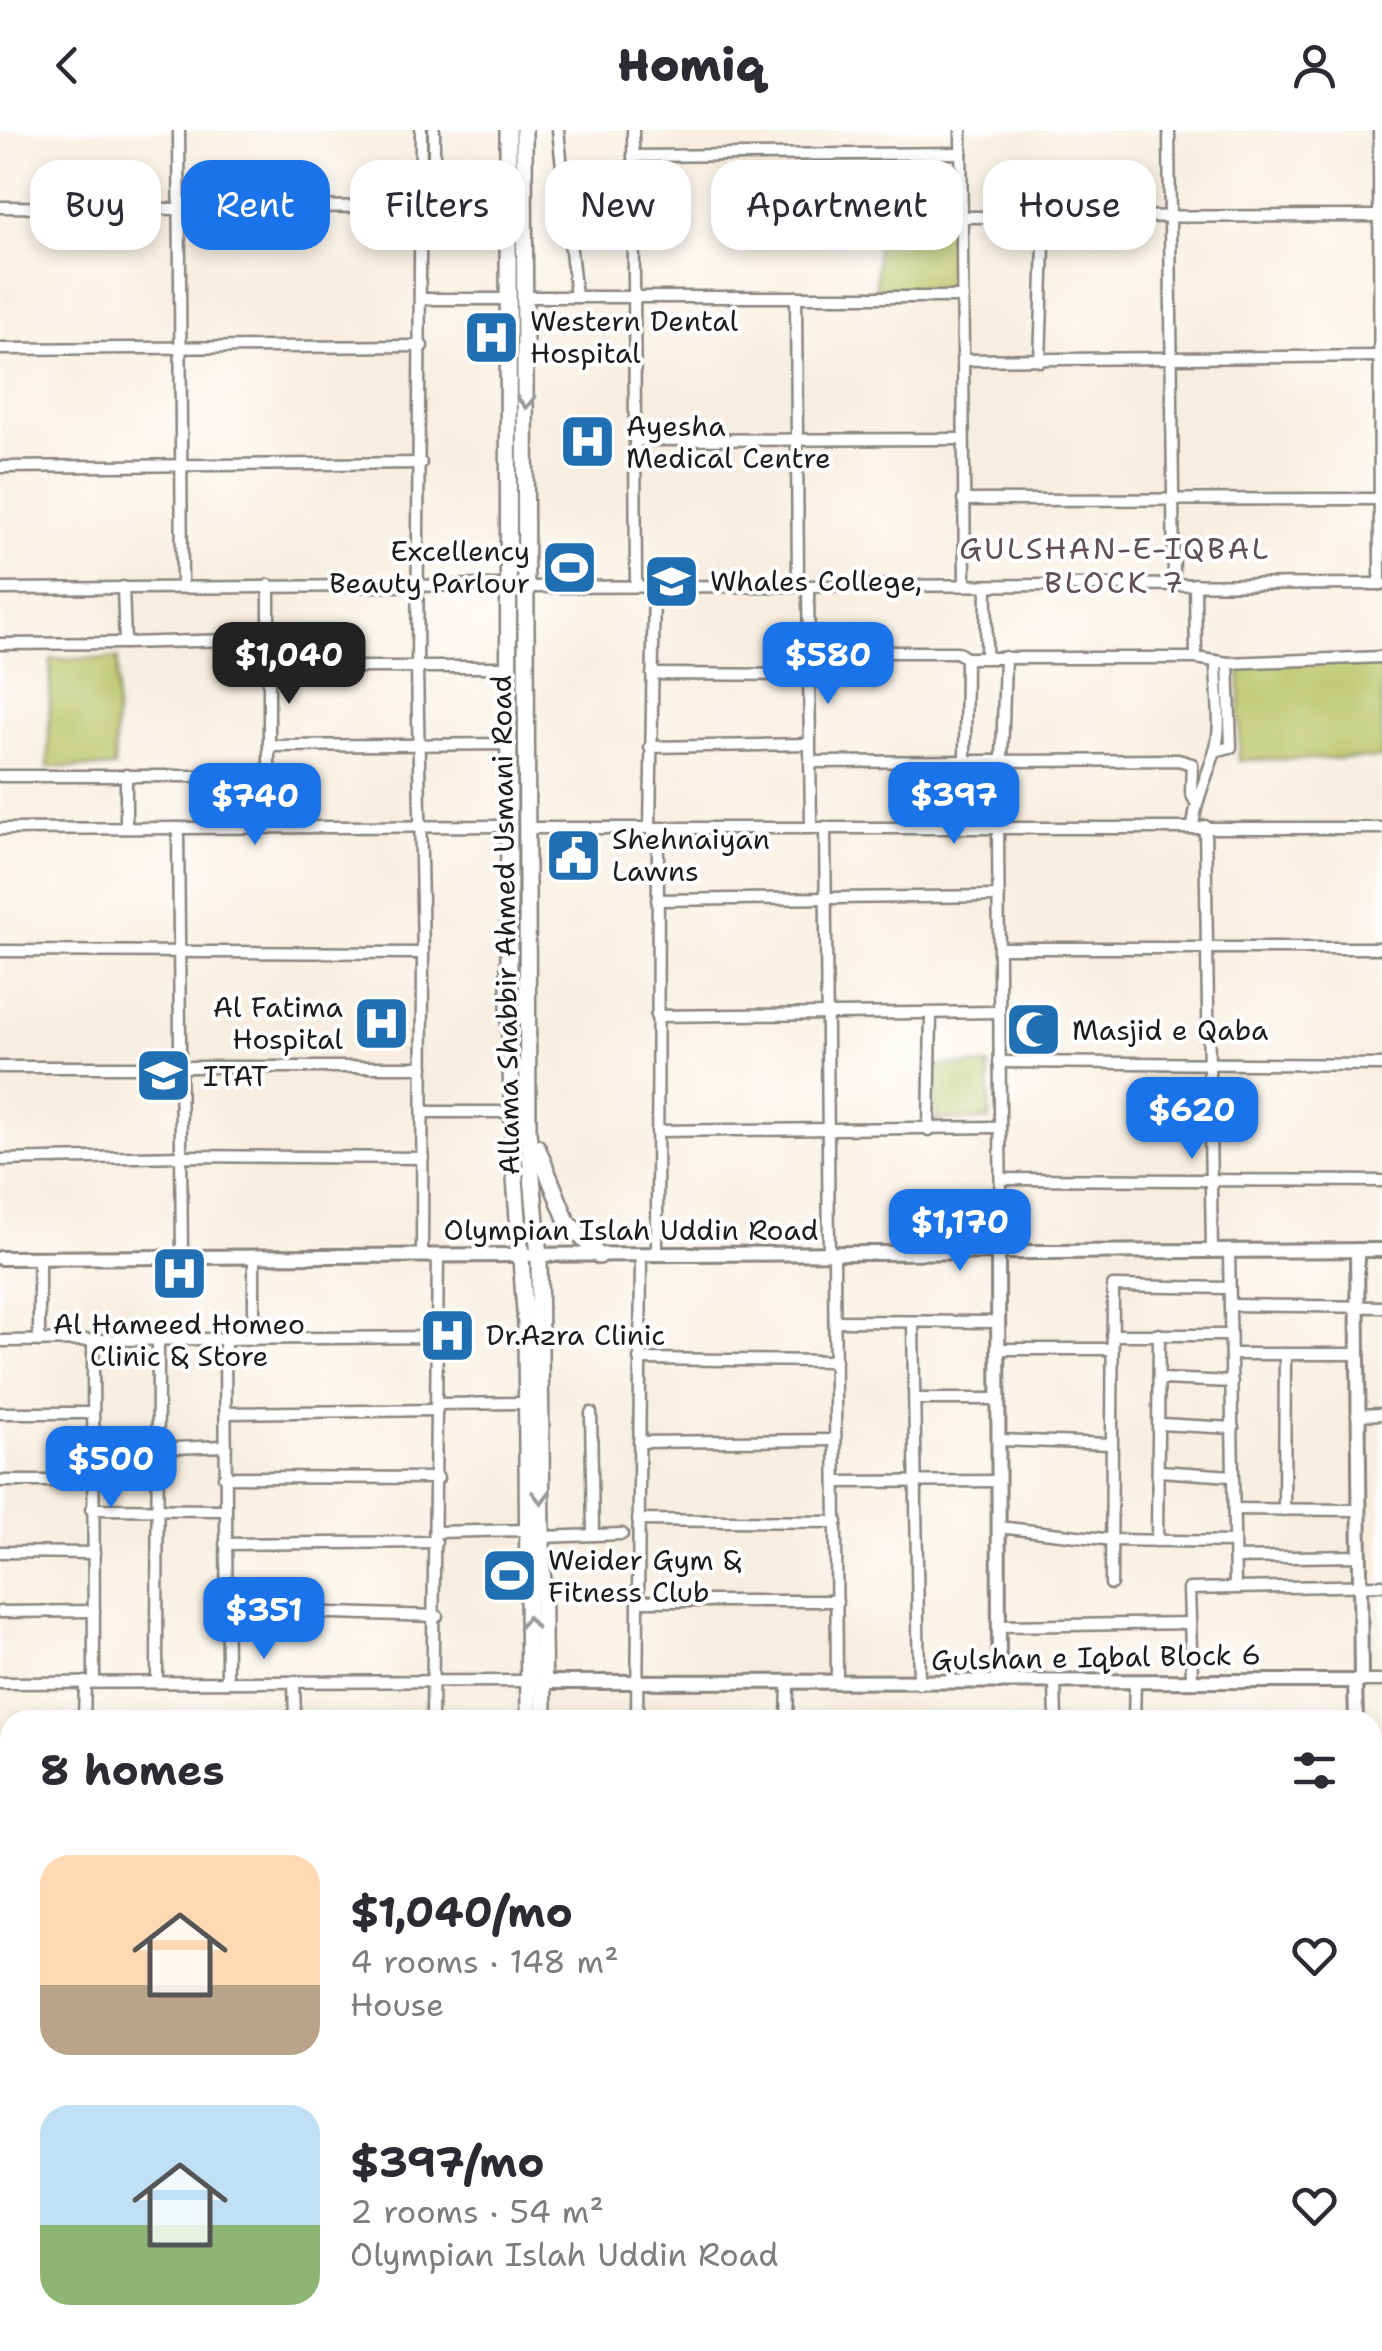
<!DOCTYPE html>
<meta charset="utf-8">
<style>
body{margin:0;font-family:"Shantell Sans",sans-serif;background:#f2f2f3;color:#2b2b33;height:100vh;display:flex;flex-direction:column;font-size:38px;white-space:nowrap}
*{box-sizing:border-box;margin:0}
p{font-size:32px;color:#7c7c81}
.icon{flex:none;width:55px;height:55px;fill:none;stroke:currentColor;stroke-width:2;stroke-linecap:round;stroke-linejoin:round}
.map{position:relative;flex:1;overflow:hidden}
.side{position:absolute;left:0px;top:1580px;width:1382px;height:642px;display:flex;flex-direction:column;background:#fff;border-radius:30px 30px 0 0;box-shadow:0 5px 15px #0003}
.side>*{flex:none}
.guide{position:absolute;left:30px;top:30px;width:1322px;height:90px;display:flex;gap:20px}
.price{position:absolute;translate:-50% -85px;padding:0 22px;border-radius:20px;background:#1a73e8;color:#fff;font-size:32px;line-height:65px;filter:drop-shadow(0 2px 5px #0008)}
.price::after{content:'';position:absolute;left:50%;top:60px;width:30px;height:22px;margin-left:-15px;background:inherit;clip-path:polygon(0 0,100% 0,50% 100%)}
.price.current{background:#222;color:#fff}
ul{padding:0;list-style:none}
li{display:flex;align-items:center;gap:30px;height:250px;padding:0 40px}
li span{display:grid;place-items:center;flex:none;width:280px;height:200px;border-radius:30px;color:#555}
li>.icon{margin-inline-start:auto}
span .icon{width:120px;height:120px;fill:#fffc;stroke-width:1}
li b{font-size:42px}
h2{display:flex;justify-content:space-between;align-items:center;height:120px;padding:0 40px;font-size:42px}
.tag{padding:0 35px;border-radius:30px;background:#fff;box-shadow:0 5px 15px #0003;font-size:35px;line-height:90px}
.tag.current{background:#1a73e8;color:#fff}
header{display:flex;justify-content:space-between;align-items:center;height:130px;padding:0 40px;background:#fff;font-size:45px;font-weight:800}
.map>svg:first-child{display:block}
.green{fill:#b9c567;stroke:#6a7042;stroke-width:2.5}
.lines{fill:none;stroke-linecap:round;stroke-linejoin:round}
.minor-casing{stroke:#8a857e;stroke-width:15}
.tertiary-casing{stroke:#8a857e;stroke-width:18}
.secondary-casing{stroke:#8a857e;stroke-width:20}
.primary-casing{stroke:#8a857e;stroke-width:22}
.minor{stroke:#fff;stroke-width:10}
.tertiary{stroke:#fff;stroke-width:12}
.secondary{stroke:#fff;stroke-width:15}
.primary{stroke:#fff;stroke-width:18}
.oneway{stroke:#999}
.labels{text-anchor:middle;stroke-width:8;stroke-linejoin:round;paint-order:stroke}
.poi-label{font-size:28px;fill:#1c1c1c;stroke:#fff;text-anchor:start}
.street-label{font-size:28px;fill:#1c1c1c;stroke:#fff}
.neighbourhood-label{font-size:30px;letter-spacing:2.5px;fill:#604e58;stroke:#fff}
</style>
<header><svg class="icon" aria-label="back" viewBox="0 0 24 24"><path d="M15 5l-7 7 7 7"/></svg>Homiq<svg class="icon" aria-label="person" viewBox="0 0 24 24"><circle cx="12" cy="8" r="4"/><path d="M4 21q1-7 8-7t8 7"/></svg></header>
<div class="map">
<svg width="1382" height="2221" viewBox="0 0 1382 2221">
<rect width="100%" height="100%" fill="#fff"/>
<filter id="ink" filterUnits="userSpaceOnUse"><feTurbulence type="fractalNoise" baseFrequency=".01" numOctaves="2"/><feDisplacementMap in="SourceGraphic" scale="20" xChannelSelector="R" yChannelSelector="G"/><feConvolveMatrix kernelMatrix="1 2 1 2 8 2 1 2 1" color-interpolation-filters="sRGB"/></filter>
<filter id="wash" filterUnits="userSpaceOnUse"><feTurbulence type="fractalNoise" baseFrequency=".0048" numOctaves="4" result="noise"/><feDisplacementMap in="SourceGraphic" scale="40" xChannelSelector="R" yChannelSelector="G"/><feGaussianBlur stdDeviation="2.25" result="paint"/><feColorMatrix in="noise" values="0 0 0 0 0 0 0 0 0 0 0 0 0 0 0 0 0 1.4 0 .05"/><feComposite in="paint" operator="in"/></filter>
<g filter="url(#wash)">
<rect width="100%" height="100%" fill="#f8eedf"/>
<g class="green">
<path d="M878,35H951L952,159L876,160Z"/>
<path d="M118,528L114,638L48,637L51,529Z"/>
<path d="M1382,532V628L1239,630L1240,533Z"/>
<path d="M989,935L990,990H935V936Z"/>
<path d="M1373,1996H1382V2134H1374Z"/>
</g>
</g>
<g filter="url(#ink)">
<g class="lines">
<defs>
<g id="minor">
<path d="M179,0L182,457"/>
<path d="M421,0L417,539L423,823L422,1125"/>
<path d="M434,0V95"/>
<path d="M558,0L576,167"/>
<path d="M633,0L636,456"/>
<path d="M961,0L965,456"/>
<path d="M1169,0L1174,454"/>
<path d="M1379,0L1380,454"/>
<path d="M633,26L961,23"/>
<path d="M179,76L421,77"/>
<path d="M0,77L178,79"/>
<path d="M960,87L1378,86"/>
<path d="M527,167H963"/>
<path d="M796,167L798,456"/>
<path d="M423,169H508"/>
<path d="M0,219L422,216"/>
<path d="M962,230L1380,226"/>
<path d="M1040,231L1045,87"/>
<path d="M635,310L963,309"/>
<path d="M0,337L421,333"/>
<path d="M963,370L1381,369"/>
<path d="M1195,454L1196,528"/>
<path d="M269,455V698"/>
<path d="M123,457L125,513L269,509"/>
<path d="M525,457L1382,454"/>
<path d="M808,457L811,697"/>
<path d="M0,459L510,455"/>
<path d="M0,514L125,513"/>
<path d="M809,522H957L966,528H1196L1228,533L1382,527"/>
<path d="M986,527L987,456"/>
<path d="M269,537H510"/>
<path d="M652,544L807,545"/>
<path d="M269,616L511,614"/>
<path d="M650,617L809,614"/>
<path d="M1215,621L1231,617L1228,533"/>
<path d="M965,630L966,528"/>
<path d="M1002,631L1005,527"/>
<path d="M810,632L1178,630L1192,634L1191,663L1195,671"/>
<path d="M126,645V698"/>
<path d="M0,646H268"/>
<path d="M1193,696C1196,668 1207,647 1215,621C1223,595 1216,559 1216,532"/>
<path d="M1205,696L1212,1121"/>
<path d="M825,697L829,1124"/>
<path d="M989,697L990,631"/>
<path d="M998,697L1001,1122"/>
<path d="M178,698L182,1126"/>
<path d="M526,698H1382"/>
<path d="M0,699L511,696"/>
<path d="M650,699L654,456"/>
<path d="M657,770L999,766"/>
<path d="M1000,818H1382"/>
<path d="M0,821L423,823"/>
<path d="M656,886L999,882"/>
<path d="M999,932L1382,935"/>
<path d="M0,937H423"/>
<path d="M423,982H512"/>
<path d="M929,1000L931,884"/>
<path d="M657,1001L998,997"/>
<path d="M0,1030L182,1026L423,1028"/>
<path d="M1001,1049L1382,1051"/>
<path d="M1229,1121L1235,1457"/>
<path d="M834,1124L837,1553"/>
<path d="M657,1125L658,699"/>
<path d="M39,1127V1211"/>
<path d="M1230,1175L1382,1177"/>
<path d="M835,1191L997,1192"/>
<path d="M913,1194L919,1554"/>
<path d="M1112,1205H1230"/>
<path d="M225,1209L227,1552"/>
<path d="M254,1209V1126"/>
<path d="M0,1211L438,1207"/>
<path d="M93,1211L94,1552"/>
<path d="M997,1219H1112"/>
<path d="M1231,1224H1358"/>
<path d="M639,1229L835,1231"/>
<path d="M1161,1249L1232,1252"/>
<path d="M916,1269H996"/>
<path d="M436,1274L526,1273"/>
<path d="M0,1283H92"/>
<path d="M226,1283L437,1280"/>
<path d="M591,1283L593,1405"/>
<path d="M1357,1285L1382,1284"/>
<path d="M1160,1294L1233,1298"/>
<path d="M998,1310L1112,1314"/>
<path d="M639,1312L835,1310"/>
<path d="M93,1321L226,1316"/>
<path d="M1159,1341L1232,1346"/>
<path d="M224,1347L438,1348"/>
<path d="M0,1351H92"/>
<path d="M837,1352L999,1351"/>
<path d="M91,1379L224,1380"/>
<path d="M1234,1379L1357,1380"/>
<path d="M1284,1380L1285,1224"/>
<path d="M638,1390L837,1392"/>
<path d="M998,1397L1113,1410L1233,1412"/>
<path d="M437,1402L526,1400"/>
<path d="M542,1407L622,1404"/>
<path d="M1157,1411L1159,1204"/>
<path d="M225,1414L436,1412"/>
<path d="M0,1422L94,1423"/>
<path d="M1235,1428L1359,1426"/>
<path d="M1111,1454L1113,1156L1229,1158"/>
<path d="M639,1471H837"/>
<path d="M225,1480L437,1486"/>
<path d="M0,1482L94,1481"/>
<path d="M999,1496L1189,1493"/>
<path d="M1192,1549L1189,1459L1382,1455"/>
<path d="M1361,1551H1382"/>
<path d="M157,1552L158,1209"/>
<path d="M294,1552L295,1590"/>
<path d="M0,1553L529,1551"/>
<path d="M1055,1553L1056,1590"/>
<path d="M84,1590L85,1552"/>
<path d="M432,1590L438,1126"/>
<path d="M637,1590L641,1125"/>
<path d="M787,1590L788,1554"/>
<path d="M1134,1590L1135,1552"/>
<path d="M0,1627H10"/>
<path d="M0,1723H10"/>
<path d="M0,1796H10"/>
<path d="M1372,1991H1382"/>
<path d="M0,2163H10"/>
<path d="M1194,2212L1195,2221"/>
<path d="M840,2221V2212"/>
</g>
<g id="tertiary">
<path d="M998,1122L999,1552"/>
<path d="M0,1128L1382,1120"/>
<path d="M1355,1551L1356,1590"/>
<path d="M544,1552L1361,1551L1357,1120"/>
<path d="M1000,2212V2221"/>
<path d="M1362,2212V2221"/>
<path d="M56,2221V2212"/>
</g>
<g id="secondary">
<path d="M508,0L509,883L515,1048L526,1195L529,1590"/>
<path d="M524,0L528,1000L539,1126L544,1590"/>
<path d="M537,1017L567,1091L599,1126"/>
<path d="M535,2212V2221"/>
<path d="M546,2212V2221"/>
</g>
<g id="primary">
<path d="M0,2184H10"/>
<path d="M0,2206L10,2207"/>
<path d="M149,2212L411,2221"/>
<path d="M641,2212L804,2221"/>
<path d="M1050,2221H1118"/>
</g>
</defs>
<use href="#minor" class="minor-casing"/>
<use href="#tertiary" class="tertiary-casing"/>
<use href="#secondary" class="secondary-casing"/>
<use href="#primary" class="primary-casing"/>
<use href="#minor" class="minor"/>
<use href="#tertiary" class="tertiary"/>
<use href="#secondary" class="secondary"/>
<use href="#primary" class="primary"/>
</g>
<defs><path id="oneway-chevron" d="M-2-3.5L2.5 0L-2 3.5" fill="none" stroke-width="1.6" stroke-linecap="round" stroke-linejoin="round" transform="scale(2.5)"/></defs>
<g class="oneway">
<use href="#oneway-chevron" transform="translate(526 272) rotate(90)"/>
<use href="#oneway-chevron" transform="translate(541 1367) rotate(89)"/>
<use href="#oneway-chevron" transform="translate(528 1493) rotate(-91)"/>
</g>
</g>
<defs>
<symbol id="hospital-square" viewBox="-11 -11 22 22"><rect x="-9" y="-9" width="18" height="18" rx="4" fill="#1f6fb2" stroke="#fff"/><path d="M-5-5h3v3.5h4V-5h3V5h-3V1.5h-4V5h-3Z" fill="#fff"/></symbol>
<symbol id="stadium-square" viewBox="-11 -11 22 22"><rect x="-9" y="-9" width="18" height="18" rx="4" fill="#1f6fb2" stroke="#fff"/><path d="M0-5a6.5 5 0 1 0 0 10a6.5 5 0 1 0 0-10ZM-3.5-1.8h7v3.6h-7Z" fill="#fff"/></symbol>
<symbol id="university-square" viewBox="-11 -11 22 22"><rect x="-9" y="-9" width="18" height="18" rx="4" fill="#1f6fb2" stroke="#fff"/><path d="M0-5L7-2L0 1L-7-2ZM-4 1L0 2.5L4 1V4Q0 6-4 4Z" fill="#fff"/></symbol>
<symbol id="civic-square" viewBox="-11 -11 22 22"><rect x="-9" y="-9" width="18" height="18" rx="4" fill="#1f6fb2" stroke="#fff"/><path d="M-.6-6.5H3V-4.5H.6V-3L4-1V1h2V6H-6V1h2V-1L-.6-3ZM-1.2 2.5V6h2.4V2.5Z" fill="#fff"/></symbol>
<symbol id="mosque-square" viewBox="-11 -11 22 22"><rect x="-9" y="-9" width="18" height="18" rx="4" fill="#1f6fb2" stroke="#fff"/><path d="M3.5-4.9A6 6 0 1 0 3.5 4.9A5 5 0 1 1 3.5-4.9Z" fill="#fff"/></symbol>
</defs>
<g fill-rule="evenodd">
<use href="#hospital-square" x="460" y="176" width="63" height="63"/>
<use href="#hospital-square" x="556" y="280" width="63" height="63"/>
<use href="#stadium-square" x="538" y="406" width="63" height="63"/>
<use href="#university-square" x="640" y="420" width="63" height="63"/>
<use href="#civic-square" x="542" y="694" width="63" height="63"/>
<use href="#hospital-square" x="350" y="862" width="63" height="63"/>
<use href="#mosque-square" x="1002" y="868" width="63" height="63"/>
<use href="#university-square" x="132" y="914" width="63" height="63"/>
<use href="#hospital-square" x="148" y="1112" width="63" height="63"/>
<use href="#hospital-square" x="416" y="1174" width="63" height="63"/>
<use href="#stadium-square" x="478" y="1414" width="63" height="63"/>
</g>
<g class="labels">
<g class="poi-label">
<text x="530" y="201">Western Dental<tspan x="530" dy="32">Hospital</tspan></text>
<text x="626" y="306">Ayesha<tspan x="626" dy="32">Medical Centre</tspan></text>
<text x="530" y="431" text-anchor="end">Excellency<tspan x="530" dy="32">Beauty Parlour</tspan></text>
<text x="710" y="461">Whales College,</text>
<text x="612" y="719">Shehnaiyan<tspan x="612" dy="32">Lawns</tspan></text>
<text x="343" y="887" text-anchor="end">Al Fatima<tspan x="343" dy="32">Hospital</tspan></text>
<text x="1072" y="910">Masjid e Qaba</text>
<text x="203" y="956">ITAT</text>
<text x="179" y="1204" text-anchor="middle">Al Hameed Homeo<tspan x="179" dy="32">Clinic &amp; Store</tspan></text>
<text x="486" y="1215">Dr.Azra Clinic</text>
<text x="548" y="1440">Weider Gym &amp;<tspan x="548" dy="32">Fitness Club</tspan></text>
</g>
<g class="street-label">
<text transform="translate(505 795) rotate(-91)" y="10">Allama Shabbir Ahmed Usmani Road</text>
<text x="631" y="1110">Olympian Islah Uddin Road</text>
<text transform="translate(1096 1527) rotate(-1)" y="10">Gulshan e Iqbal Block 6</text>
</g>
<g class="neighbourhood-label">
<text x="1115" y="429">GULSHAN-E-IQBAL<tspan x="1115" dy="34">BLOCK 7</tspan></text>
</g>
</g>
</svg>
<b class="price current" style="left:289px;top:577px">$1,040</b>
<b class="price" style="left:828px;top:577px">$580</b>
<b class="price" style="left:954px;top:717px">$397</b>
<b class="price" style="left:255px;top:718px">$740</b>
<b class="price" style="left:1192px;top:1032px">$620</b>
<b class="price" style="left:960px;top:1144px">$1,170</b>
<b class="price" style="left:111px;top:1381px">$500</b>
<b class="price" style="left:264px;top:1532px">$351</b>
<div class="guide">
<a class="tag">Buy</a>
<a class="tag current">Rent</a>
<a class="tag">Filters</a>
<a class="tag">New</a>
<a class="tag">Apartment</a>
<a class="tag">House</a>
</div>
<section class="side">
<h2>8 homes<svg class="icon" aria-label="filters" viewBox="0 0 24 24"><path d="M4 7h16M4 17h16"/><circle cx="9" cy="7" r="2"/><circle cx="15" cy="17" r="2"/></svg></h2>
<ul>
<li><span style="background:linear-gradient(#ffd9b3 65%,#b9a48a 0)"><svg class="icon" aria-label="home" viewBox="0 0 24 24"><path d="M3 11l9-7 9 7M6 9v11h12V9"/></svg></span><div><b>$1,040/mo</b><p>4 rooms · 148 m²</p><p>House</p></div><svg class="icon" aria-label="heart" viewBox="0 0 24 24"><path d="M12 20l-8-8c-3-5 5-10 8-4 3-6 11-1 8 4z"/></svg></li>
<li><span style="background:linear-gradient(#bfe0f5 60%,#8fb573 0)"><svg class="icon" aria-label="home" viewBox="0 0 24 24"><path d="M3 11l9-7 9 7M6 9v11h12V9"/></svg></span><div><b>$397/mo</b><p>2 rooms · 54 m²</p><p>Olympian Islah Uddin Road</p></div><svg class="icon" aria-label="heart" viewBox="0 0 24 24"><path d="M12 20l-8-8c-3-5 5-10 8-4 3-6 11-1 8 4z"/></svg></li>
</ul>
</section>
</div>
